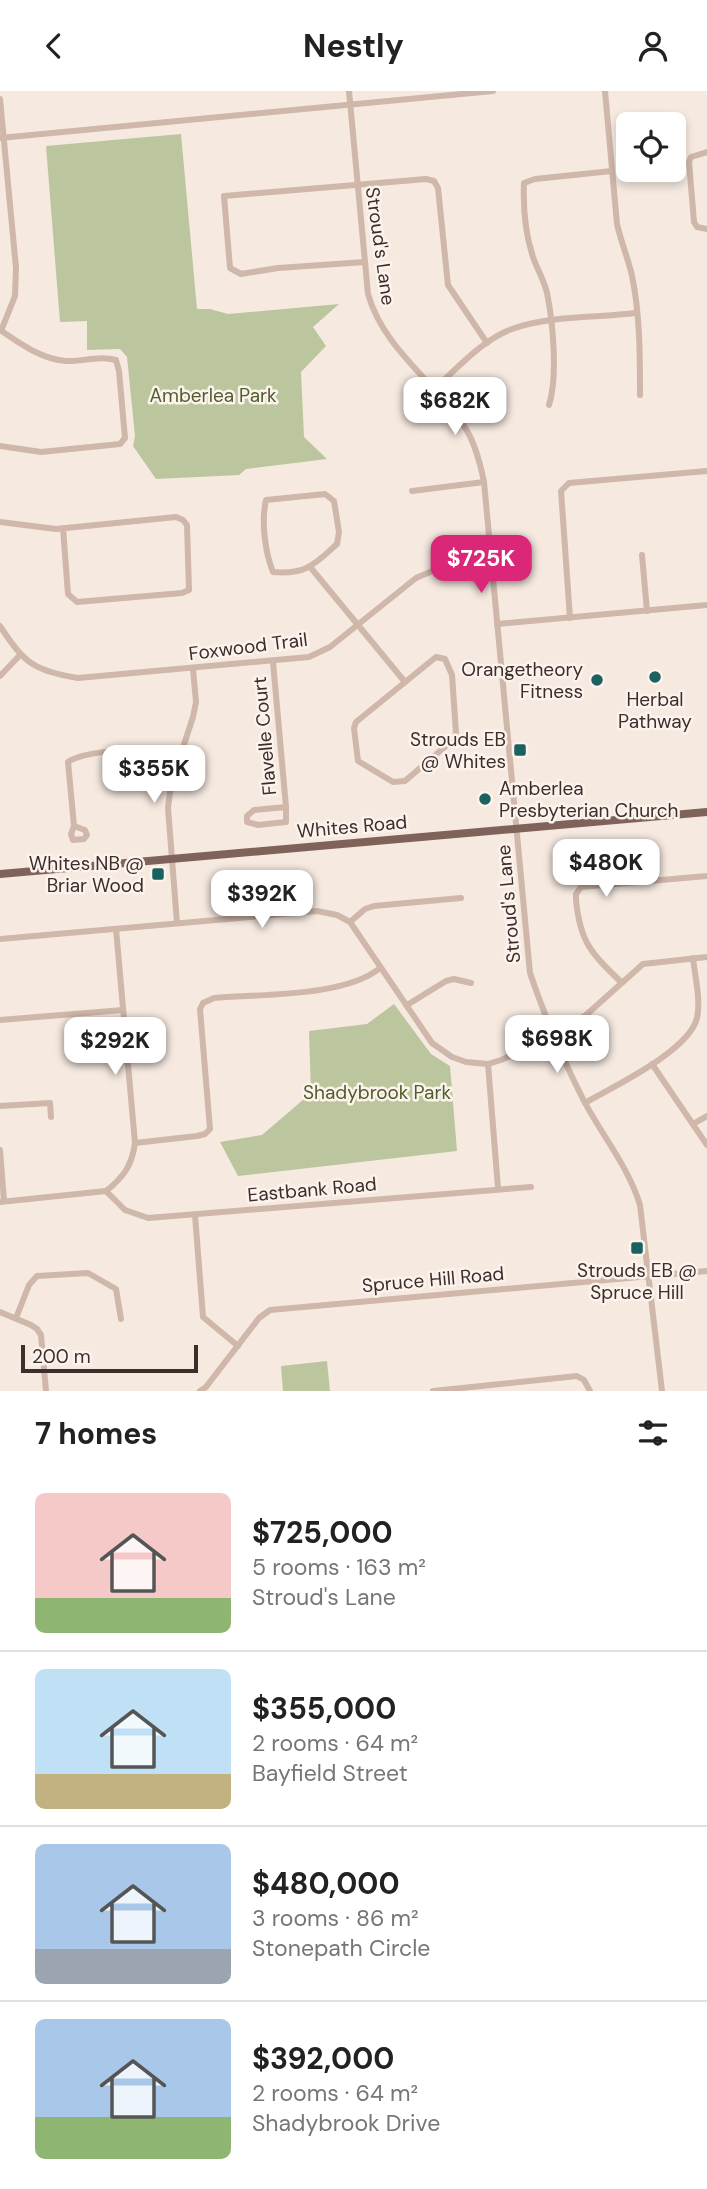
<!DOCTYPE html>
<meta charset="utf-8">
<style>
body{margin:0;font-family:"DM Sans",sans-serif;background:#f6f6f6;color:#222;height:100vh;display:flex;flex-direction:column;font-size:26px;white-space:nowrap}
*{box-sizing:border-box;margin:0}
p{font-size:23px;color:#767676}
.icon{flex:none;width:38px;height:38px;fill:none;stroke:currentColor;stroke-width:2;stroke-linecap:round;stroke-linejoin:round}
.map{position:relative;height:1300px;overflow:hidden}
.details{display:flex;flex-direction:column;background:#fff;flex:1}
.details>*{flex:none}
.buttons{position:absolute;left:616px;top:21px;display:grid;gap:14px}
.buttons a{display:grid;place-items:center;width:70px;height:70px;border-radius:10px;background:#fff;box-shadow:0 4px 10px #0003;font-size:35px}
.scale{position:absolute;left:21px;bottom:18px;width:177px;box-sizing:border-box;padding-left:7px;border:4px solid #3c2e2a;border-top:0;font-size:19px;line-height:24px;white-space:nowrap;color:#3c2e2a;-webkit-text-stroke:5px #fcf3ed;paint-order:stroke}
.price{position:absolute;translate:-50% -60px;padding:0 16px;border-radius:14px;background:#fff;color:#222;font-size:23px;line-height:46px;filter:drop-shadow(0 2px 4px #0008)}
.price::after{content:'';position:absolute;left:50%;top:42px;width:21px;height:16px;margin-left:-10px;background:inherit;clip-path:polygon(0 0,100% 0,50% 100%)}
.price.on{background:#db2777;color:#fff}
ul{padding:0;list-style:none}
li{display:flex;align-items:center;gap:21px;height:175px;padding:0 35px}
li+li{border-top:2px solid #e0e0e0}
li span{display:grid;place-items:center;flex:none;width:196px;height:140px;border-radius:10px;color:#555}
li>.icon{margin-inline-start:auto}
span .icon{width:84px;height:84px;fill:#fffc;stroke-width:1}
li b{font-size:30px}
h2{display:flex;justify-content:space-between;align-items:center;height:84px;padding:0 35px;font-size:30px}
header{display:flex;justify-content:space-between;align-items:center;height:91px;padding:0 35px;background:#fff;font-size:32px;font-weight:700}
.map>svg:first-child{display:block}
.green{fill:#bcc69e}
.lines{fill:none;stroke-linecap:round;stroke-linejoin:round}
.minor{stroke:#cfb7aa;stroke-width:6}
.major{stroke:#7f635a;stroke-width:8}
.poi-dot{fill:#1b615f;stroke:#fcf3ed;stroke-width:2.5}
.labels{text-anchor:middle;stroke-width:5;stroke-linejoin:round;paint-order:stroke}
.street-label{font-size:19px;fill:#3c2e2a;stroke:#fcf3ed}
.park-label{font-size:19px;fill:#4f5c2b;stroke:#fcf3ed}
.poi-label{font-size:19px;fill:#3c2e2a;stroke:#fcf3ed;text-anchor:end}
</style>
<header><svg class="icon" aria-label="back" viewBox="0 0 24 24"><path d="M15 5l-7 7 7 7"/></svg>Nestly<svg class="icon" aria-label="person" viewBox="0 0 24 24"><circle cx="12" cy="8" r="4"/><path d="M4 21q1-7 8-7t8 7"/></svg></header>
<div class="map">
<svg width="707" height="1300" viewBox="0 0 707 1300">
<rect width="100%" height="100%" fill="#f5e9e0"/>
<g class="green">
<path d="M181,43L197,218H210L228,223L339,213L313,236L326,255L301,281L304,346L327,368L246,378L239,384L156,388L133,355L135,345L127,266L120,258L87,259V230L60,231L46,55Z"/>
<path d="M394,913L431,963L450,975L457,1060L238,1085L220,1051L262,1044L311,1002L309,940L367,933Z"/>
<path d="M327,1270L330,1300H283L281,1275Z"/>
</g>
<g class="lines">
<g class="minor">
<path d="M349,0L368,203C383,257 434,290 464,335C475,351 480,371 484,391L530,882C545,926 563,969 584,1010C603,1046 628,1075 640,1114L662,1300"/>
<path d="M605,0L617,133C621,151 628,167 632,185C640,223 640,265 640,304"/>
<path d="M0,8L16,177L15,205L1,240"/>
<path d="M0,47L493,0"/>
<path d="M707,61L691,66L689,71L694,131L697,136L707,138"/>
<path d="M365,171L278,177L241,183L230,177L224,105L426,88L434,90L438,97L448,194L487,252"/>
<path d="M0,239C20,252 40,268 66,270C83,271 99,264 116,269L119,280L125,347L120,353L41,361L0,355"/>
<path d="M434,298C458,277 482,249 512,238C550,224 596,227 636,222"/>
<path d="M549,314C558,286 553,231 547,202C544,189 537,178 533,166C525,142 523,117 524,92L535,88L612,80"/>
<path d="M412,400L484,391"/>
<path d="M325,403L334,410L339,441L337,453C315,473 306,484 273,481C265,461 261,430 266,409Z"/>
<path d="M0,431L56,438L176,426L183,429L187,434L189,499L182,502L77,511L68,503L63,437"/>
<path d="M642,464L647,520"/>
<path d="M311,477L405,591"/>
<path d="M570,527L561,400L569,392L707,380"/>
<path d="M497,533L707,514"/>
<path d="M0,535C24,572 34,580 78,587L309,566L330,556L416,487L444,475L493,470"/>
<path d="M436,566L445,568L452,584L456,642L454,648L405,690L393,691L358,670L354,637L356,631Z"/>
<path d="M273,571L286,716V731L258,734L247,731V725L254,719L286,716"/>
<path d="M0,585L20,564"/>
<path d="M74,735L85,739L87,744L84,748L73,749L71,743L74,735L68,671C83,660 139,657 158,659C165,660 173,663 180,666"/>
<path d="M350,831L365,818L374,815L461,807"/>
<path d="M177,832L168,717L171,693L193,626L196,611L193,578"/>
<path d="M0,848L317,820L337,824L350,831L432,952L452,966L466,971L488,973L501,969L554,944L586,924L643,873L707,866"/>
<path d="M621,891C591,862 580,851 576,809V803L581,796L707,785"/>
<path d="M407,914L446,890L454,888L471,892"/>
<path d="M0,929L123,919"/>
<path d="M488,973L498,1097"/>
<path d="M652,973L707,1054"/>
<path d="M585,1012C614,995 689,960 697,927C701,909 695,886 693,867"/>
<path d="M0,1015L50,1012L51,1026"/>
<path d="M693,1033L707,1025"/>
<path d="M135,1052L197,1045L205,1043L210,1038L200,918L203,912L214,907C260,903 345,906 380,877"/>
<path d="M0,1059L4,1110"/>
<path d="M106,1100L125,1119L148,1127L531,1096"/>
<path d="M0,1111L106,1100C124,1086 132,1074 135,1052L116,838"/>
<path d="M195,1124L203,1226L238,1255"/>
<path d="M0,1221L31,1234L37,1238L41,1244L46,1300"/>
<path d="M16,1227L29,1194L37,1185L88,1182L116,1198L121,1228"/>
<path d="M200,1300L206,1296L259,1227L270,1219L707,1180"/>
<path d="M433,1300L577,1285L584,1289L590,1300"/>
</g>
<path class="major" d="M0,783L707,721"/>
</g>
<g class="poi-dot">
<circle cx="655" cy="586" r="7"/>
<circle cx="597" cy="589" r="7"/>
<rect x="513" y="652" width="14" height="14" rx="3.5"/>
<circle cx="485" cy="708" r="7"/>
<rect x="151" y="776" width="14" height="14" rx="3.5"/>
<rect x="630" y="1150" width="14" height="14" rx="3.5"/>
</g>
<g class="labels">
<g class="street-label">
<text transform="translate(381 155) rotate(82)" y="7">Stroud's Lane</text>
<text transform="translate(248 555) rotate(-7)" y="7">Foxwood Trail</text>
<text transform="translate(264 645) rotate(-95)" y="7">Flavelle Court</text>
<text transform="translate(352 735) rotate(-5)" y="7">Whites Road</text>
<text transform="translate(508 813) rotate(-95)" y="7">Stroud's Lane</text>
<text transform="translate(312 1098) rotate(-5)" y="7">Eastbank Road</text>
<text transform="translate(433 1188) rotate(-5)" y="7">Spruce Hill Road</text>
</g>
<g class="park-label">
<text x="213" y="311">Amberlea Park</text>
<text x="377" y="1008">Shadybrook Park</text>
</g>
<g class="poi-label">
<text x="583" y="585">Orangetheory<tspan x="583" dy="22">Fitness</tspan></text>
<text x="655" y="615" text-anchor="middle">Herbal<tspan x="655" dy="22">Pathway</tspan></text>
<text x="506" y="655">Strouds EB<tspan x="506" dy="22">@ Whites</tspan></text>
<text x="499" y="704" text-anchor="start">Amberlea<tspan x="499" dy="22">Presbyterian Church</tspan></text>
<text x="144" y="779">Whites NB @<tspan x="144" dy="22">Briar Wood</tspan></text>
<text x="637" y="1186" text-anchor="middle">Strouds EB @<tspan x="637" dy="22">Spruce Hill</tspan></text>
</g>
</g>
</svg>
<div class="buttons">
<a><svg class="icon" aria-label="locate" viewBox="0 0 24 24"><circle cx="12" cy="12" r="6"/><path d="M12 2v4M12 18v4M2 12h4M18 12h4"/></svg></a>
</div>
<div class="scale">200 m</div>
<b class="price" style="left:455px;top:346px">$682K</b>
<b class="price on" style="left:481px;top:504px">$725K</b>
<b class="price" style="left:154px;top:714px">$355K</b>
<b class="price" style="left:606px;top:808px">$480K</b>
<b class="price" style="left:262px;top:839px">$392K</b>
<b class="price" style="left:557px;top:984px">$698K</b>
<b class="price" style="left:115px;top:986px">$292K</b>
</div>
<section class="details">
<h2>7 homes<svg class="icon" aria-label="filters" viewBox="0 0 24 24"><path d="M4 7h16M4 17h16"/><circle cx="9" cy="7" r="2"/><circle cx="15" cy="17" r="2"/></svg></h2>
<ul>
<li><span style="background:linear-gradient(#f6c9c9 75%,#8fb573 0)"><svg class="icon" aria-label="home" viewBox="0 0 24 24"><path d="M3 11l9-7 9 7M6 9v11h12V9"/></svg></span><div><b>$725,000</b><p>5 rooms · 163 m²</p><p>Stroud's Lane</p></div></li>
<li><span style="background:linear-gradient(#bfe0f5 75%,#c2b280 0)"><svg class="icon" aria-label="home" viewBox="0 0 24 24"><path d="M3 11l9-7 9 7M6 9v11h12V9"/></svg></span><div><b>$355,000</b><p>2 rooms · 64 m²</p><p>Bayfield Street</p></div></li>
<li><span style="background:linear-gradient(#a9c7e8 75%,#9aa5b1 0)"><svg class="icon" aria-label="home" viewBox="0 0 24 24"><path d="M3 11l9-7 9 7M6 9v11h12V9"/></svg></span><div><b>$480,000</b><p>3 rooms · 86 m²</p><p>Stonepath Circle</p></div></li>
<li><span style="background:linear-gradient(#a9c7e8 70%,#8fb573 0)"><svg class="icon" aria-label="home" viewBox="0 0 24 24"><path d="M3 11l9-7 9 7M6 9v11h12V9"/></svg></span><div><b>$392,000</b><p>2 rooms · 64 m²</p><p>Shadybrook Drive</p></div></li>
</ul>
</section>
